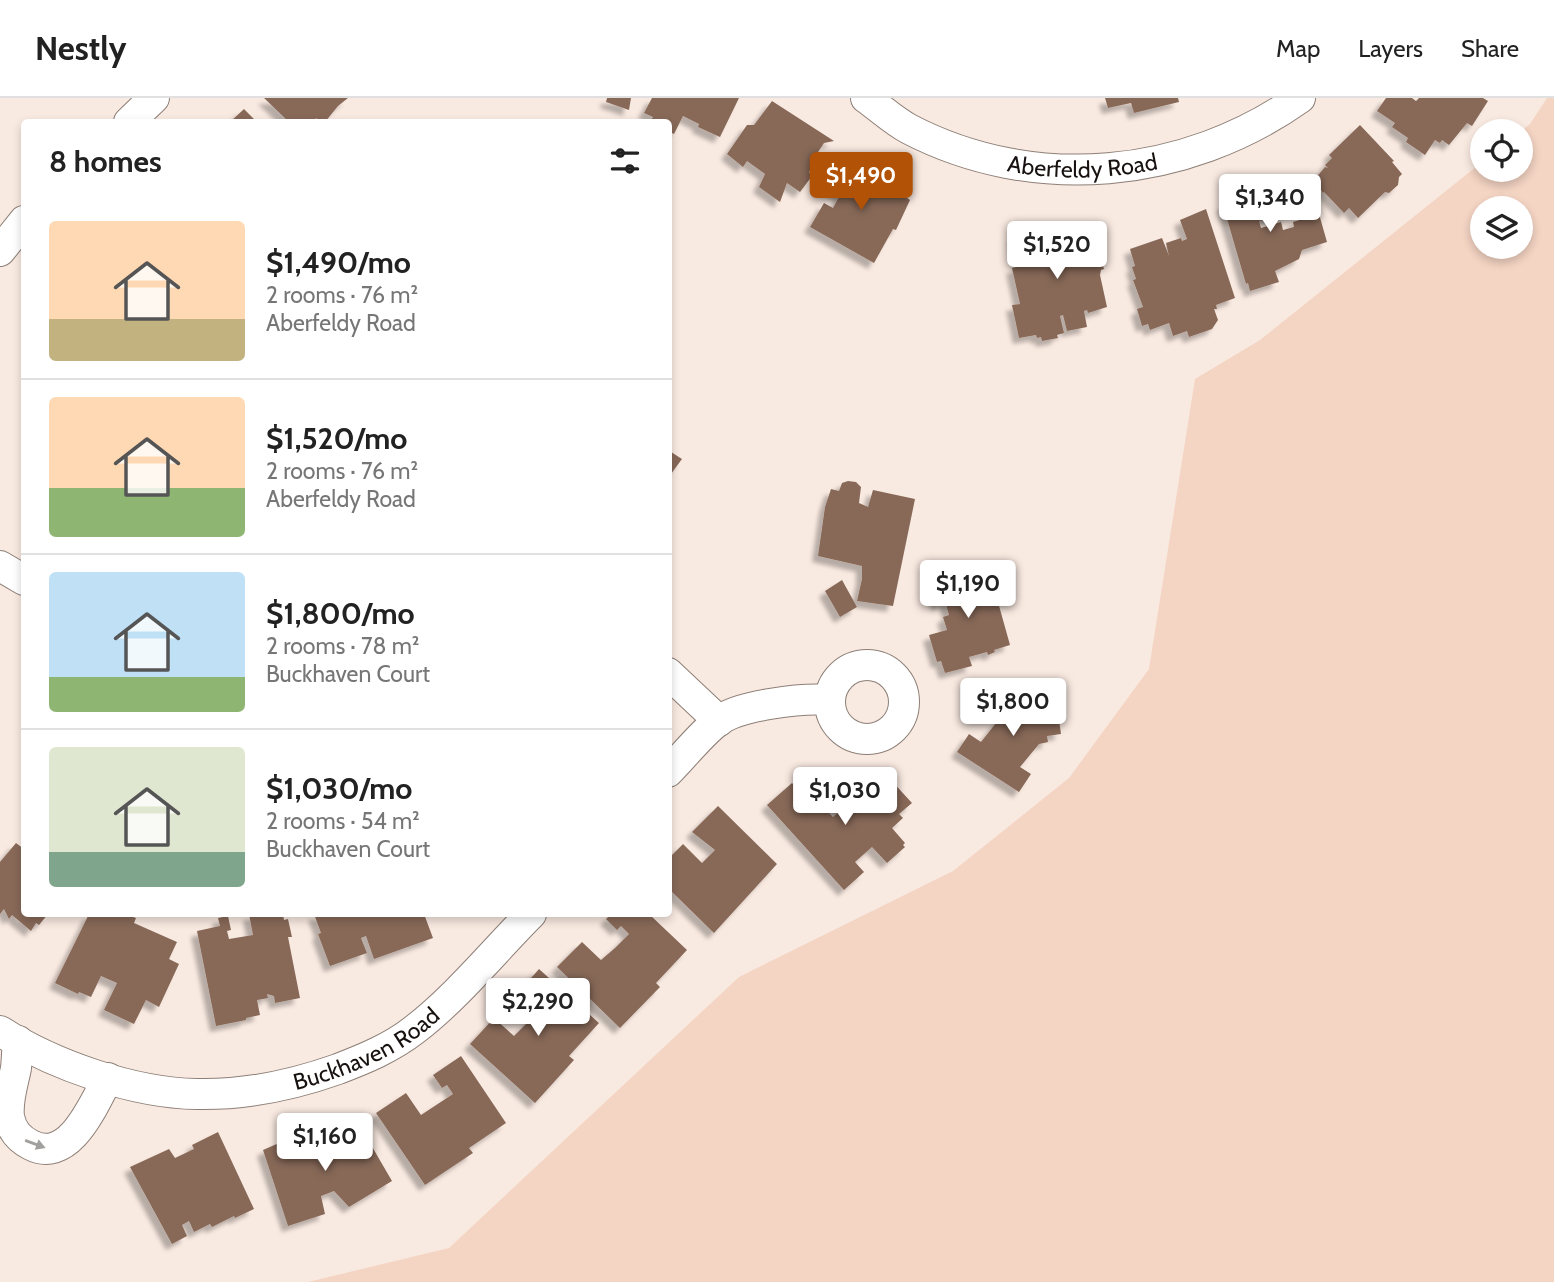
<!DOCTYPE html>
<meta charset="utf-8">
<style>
body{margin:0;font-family:Cabin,sans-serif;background:#f2f2f2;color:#222;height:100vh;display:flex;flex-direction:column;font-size:26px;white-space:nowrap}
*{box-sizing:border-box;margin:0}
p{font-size:23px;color:#767676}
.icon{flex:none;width:38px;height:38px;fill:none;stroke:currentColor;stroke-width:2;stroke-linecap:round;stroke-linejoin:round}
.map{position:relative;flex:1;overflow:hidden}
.sheet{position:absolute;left:21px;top:21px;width:651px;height:798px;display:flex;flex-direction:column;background:#fff;border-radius:7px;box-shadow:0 4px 10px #0003}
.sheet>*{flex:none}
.tools{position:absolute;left:1470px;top:21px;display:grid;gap:14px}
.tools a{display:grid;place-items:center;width:63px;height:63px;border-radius:50%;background:#fff;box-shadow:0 4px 10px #0003;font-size:35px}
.price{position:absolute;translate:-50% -60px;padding:0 16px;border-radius:7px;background:#fff;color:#222;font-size:23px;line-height:46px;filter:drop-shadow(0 2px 4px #0008)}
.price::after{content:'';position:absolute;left:50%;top:42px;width:21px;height:16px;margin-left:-10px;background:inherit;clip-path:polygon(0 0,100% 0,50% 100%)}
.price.current{background:#b25206;color:#fff}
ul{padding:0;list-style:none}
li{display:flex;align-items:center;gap:21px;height:175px;padding:0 28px}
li+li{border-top:2px solid #e0e0e0}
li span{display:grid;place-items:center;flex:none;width:196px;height:140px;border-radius:7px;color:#555}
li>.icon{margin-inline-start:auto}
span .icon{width:84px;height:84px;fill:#fffc;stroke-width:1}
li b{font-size:30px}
h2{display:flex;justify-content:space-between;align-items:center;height:84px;padding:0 28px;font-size:30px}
header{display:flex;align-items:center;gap:42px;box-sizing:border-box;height:98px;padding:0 35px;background:#fff;border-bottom:2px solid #e0e0e0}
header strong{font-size:33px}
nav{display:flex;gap:38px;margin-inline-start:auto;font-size:24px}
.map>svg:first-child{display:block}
.green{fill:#f4d4c3;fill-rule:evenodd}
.building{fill:#886959;filter:url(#shadow)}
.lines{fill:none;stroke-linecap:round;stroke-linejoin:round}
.minor-casing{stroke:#8d7f77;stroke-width:32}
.minor{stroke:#fff;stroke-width:30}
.oneway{fill:#a2a09f}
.labels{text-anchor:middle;stroke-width:5;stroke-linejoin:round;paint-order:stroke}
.street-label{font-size:23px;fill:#17110f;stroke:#fdfaf8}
</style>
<header>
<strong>Nestly</strong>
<nav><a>Map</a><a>Layers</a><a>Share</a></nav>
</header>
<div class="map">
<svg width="1554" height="1184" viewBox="0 0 1554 1184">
<defs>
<filter id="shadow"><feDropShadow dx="-6" dy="6" stdDeviation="2" flood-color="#0004"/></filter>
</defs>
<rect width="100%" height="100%" fill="#f9eae1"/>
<path class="green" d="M1547,0H1554V1184H308L449,1150L739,879L953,773L1069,680L1149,571L1195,281L1260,242L1482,64V72H1521V33L1530,26ZM1482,110H1521V149H1482Z"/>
<g class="building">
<path d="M264,0H348L338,8L325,24L323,22L321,24L316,20L314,24H289Z"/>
<path d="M607,0H631L629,12L606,4Z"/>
<path d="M652,0H739L720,39L698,29L699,26L683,18L674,36L668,33V24H650L653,19L644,15Z"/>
<path d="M1105,0H1178L1179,4L1134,15L1131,5L1108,10Z"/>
<path d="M1386,0H1412L1416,3L1419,0H1483L1488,3L1472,28L1467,25L1449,47L1442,42L1440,45L1435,42L1425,57L1406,44L1408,40L1392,29L1395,25L1377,13Z"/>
<path d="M772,3L834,43L824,45L812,63L816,65L809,74L812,78L800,94L787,85L780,104L759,89L765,76L747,63L743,69L727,56L747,27H754Z"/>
<path d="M244,11L257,24L260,21L264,24H230Z"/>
<path d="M1360,27L1394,63L1392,64L1402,76L1399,79L1398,87L1389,95L1385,94L1358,120L1349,110L1344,115L1324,94L1323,95L1314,82L1325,69L1328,70L1325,67L1332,60L1329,57Z"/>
<path d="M849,59L878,75L871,81L887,91L888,99L893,93L899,94L910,102L896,132L893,131L874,165L810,129L824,105L833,110L840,97L830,92Z"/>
<path d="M1291,81L1301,110L1277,117L1274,116V119L1259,123L1261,130L1281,124L1283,132L1294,129L1293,124L1319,116L1327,144L1302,152L1299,161L1275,173L1279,184L1250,193L1248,185L1246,186L1223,107L1267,96L1268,101L1273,100L1270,88Z"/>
<path d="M1206,111L1235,200L1216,207L1217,211H1214L1218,222L1212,231L1189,239L1187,233L1173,238L1169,225L1150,232L1148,226L1142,228L1137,211L1143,209L1133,182L1136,181L1132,169L1135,168L1130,151L1162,140L1169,158L1166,145L1181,140L1182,143L1187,141L1180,122Z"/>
<path d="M1066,126L1067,131L1080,128L1082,138L1094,136L1104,171L1101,172L1100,177L1107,209L1088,215L1087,212L1084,213L1087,229L1067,233L1063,217L1060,218L1064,235L1057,237L1058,240L1042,243L1041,239L1037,240L1036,237L1019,240L1012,207L1020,206L1012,170L1020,168L1014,139Z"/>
<path d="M668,352L682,361L668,380Z"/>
<path d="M848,383L856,384L861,389L859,405L868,409L873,392L915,401L893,508L857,503L862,481V468L818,458L825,409L831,391L839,393L842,385Z"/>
<path d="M991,470L997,492L989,494L992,506L998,504L1010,547L994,552L995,554L988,557L987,554L969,559L972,568L945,575L941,563L937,564L929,537L947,532L943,519L949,517L945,503L938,507L929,485L935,484L934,480L945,477L946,482Z"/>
<path d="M842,482L857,509L840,519L825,493Z"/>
<path d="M1037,590L1042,617L1058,614L1061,636L1047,638L1048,644L1039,646L1020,669L1031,676L1019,694L957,654L969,636L981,644L1004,615L1001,597Z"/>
<path d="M890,681L912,705L899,716L903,720L892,730L905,745L903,747L905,749L887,765L872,749L855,764L864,774L844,792L767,707L792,685L805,699L810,694L833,719L839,714L832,706L849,690L856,698L870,686L877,693Z"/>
<path d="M718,708L777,766L714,835L668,790V761L683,746L702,765L715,752L692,734Z"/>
<path d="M16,745L24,751V816H48L39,827L36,825L31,833L12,817L9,821L4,811L0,816V764Z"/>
<path d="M89,816H125L136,820L134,825L177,844L169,861L179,866L159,909L146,902L134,926L104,912L117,885L101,878L91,899L79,894L78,896L55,885Z"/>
<path d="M249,816H283L284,822L288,821L292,839H288L300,900L275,905L274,898L267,896L268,900L257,902L260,917L246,920V922L216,928L197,833L220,828L218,820L228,818L231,832L227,833L229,841L253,837Z"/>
<path d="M314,816H424L433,840L374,861L366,838L361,840L367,855L330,868L318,836L321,835Z"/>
<path d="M611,816H649L687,852L656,885L660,889L620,930L557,869L582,844L601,862L615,850L629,836L621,828L617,832L606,821Z"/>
<path d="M539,871L599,925L569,958L574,962L535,1005L470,946L494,920L514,938L527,925L540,910L532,903L529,907L517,896Z"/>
<path d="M461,958L506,1025L469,1050L473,1055L425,1087L376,1015L406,995L421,1017L453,996L447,987L442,990L433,977Z"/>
<path d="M351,1017L359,1043L367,1040L392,1083L349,1109L334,1093L321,1098L325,1116L288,1128L263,1052L295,1038L303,1060L339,1049L336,1039L331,1040L326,1025Z"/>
<path d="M218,1034L254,1111L235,1120L234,1118L212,1129L210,1126L194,1134L189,1123L182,1127L187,1138L172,1146L130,1069L169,1051L175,1060L194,1051L192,1047Z"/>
</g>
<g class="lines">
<defs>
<g id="minor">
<path id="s1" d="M866,0C880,10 894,23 909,31C1034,96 1186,81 1300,0"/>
<path d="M129,24L154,0"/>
<path d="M0,153L24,123"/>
<path d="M0,468L24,482"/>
<circle cx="867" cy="604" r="37"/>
<path d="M668,575L719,623"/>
<path d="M668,674C684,658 700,637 718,623C740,607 801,600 829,602"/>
<path id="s2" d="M0,933C53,967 133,995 197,996C244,997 293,987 338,971C364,961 391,950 414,932C455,901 494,853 531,816"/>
<path d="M18,943C17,952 17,961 16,970C13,986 7,1002 9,1019C12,1033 19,1041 31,1047C70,1067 94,1005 108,980"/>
</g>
</defs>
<use href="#minor" class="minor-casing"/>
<use href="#minor" class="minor"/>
</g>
<defs><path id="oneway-solid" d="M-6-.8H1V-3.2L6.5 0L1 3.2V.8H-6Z" transform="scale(1.75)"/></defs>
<use class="oneway" href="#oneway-solid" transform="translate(35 1046) rotate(20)"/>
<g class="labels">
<g class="street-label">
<text dy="8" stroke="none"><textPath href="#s1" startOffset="233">Aberfeldy Road</textPath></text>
<text dy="8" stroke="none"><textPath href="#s2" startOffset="387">Buckhaven Road</textPath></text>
</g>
</g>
</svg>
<div class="tools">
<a><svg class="icon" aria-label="locate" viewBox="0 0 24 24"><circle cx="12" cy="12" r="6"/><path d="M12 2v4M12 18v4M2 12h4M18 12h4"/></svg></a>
<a><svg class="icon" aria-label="layers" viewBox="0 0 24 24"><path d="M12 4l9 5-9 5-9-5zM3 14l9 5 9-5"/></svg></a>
</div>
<b class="price current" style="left:861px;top:114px">$1,490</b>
<b class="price" style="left:1270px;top:136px">$1,340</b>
<b class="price" style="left:1057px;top:183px">$1,520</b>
<b class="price" style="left:968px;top:522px">$1,190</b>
<b class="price" style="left:1013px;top:640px">$1,800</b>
<b class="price" style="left:845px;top:729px">$1,030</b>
<b class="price" style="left:538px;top:940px">$2,290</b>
<b class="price" style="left:325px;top:1075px">$1,160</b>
<section class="sheet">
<h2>8 homes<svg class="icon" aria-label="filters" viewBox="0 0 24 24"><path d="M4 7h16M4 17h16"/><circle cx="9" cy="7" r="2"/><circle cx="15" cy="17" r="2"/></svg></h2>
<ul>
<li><span style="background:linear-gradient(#ffd9b3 70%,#c2b280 0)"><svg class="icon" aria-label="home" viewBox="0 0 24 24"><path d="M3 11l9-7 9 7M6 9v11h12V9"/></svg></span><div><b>$1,490/mo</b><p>2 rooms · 76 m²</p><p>Aberfeldy Road</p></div></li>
<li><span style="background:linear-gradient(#ffd9b3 65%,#8fb573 0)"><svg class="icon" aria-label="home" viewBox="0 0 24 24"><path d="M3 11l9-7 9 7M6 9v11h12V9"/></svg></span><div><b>$1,520/mo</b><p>2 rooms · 76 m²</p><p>Aberfeldy Road</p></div></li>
<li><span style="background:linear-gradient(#bfe0f5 75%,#8fb573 0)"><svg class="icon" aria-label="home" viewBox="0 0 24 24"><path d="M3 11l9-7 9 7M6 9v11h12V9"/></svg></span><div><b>$1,800/mo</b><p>2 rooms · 78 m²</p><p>Buckhaven Court</p></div></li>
<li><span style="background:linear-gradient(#dfe7d0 75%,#7fa58c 0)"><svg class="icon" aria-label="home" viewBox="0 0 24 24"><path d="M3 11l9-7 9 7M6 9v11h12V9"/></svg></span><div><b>$1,030/mo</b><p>2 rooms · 54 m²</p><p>Buckhaven Court</p></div></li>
</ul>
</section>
</div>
